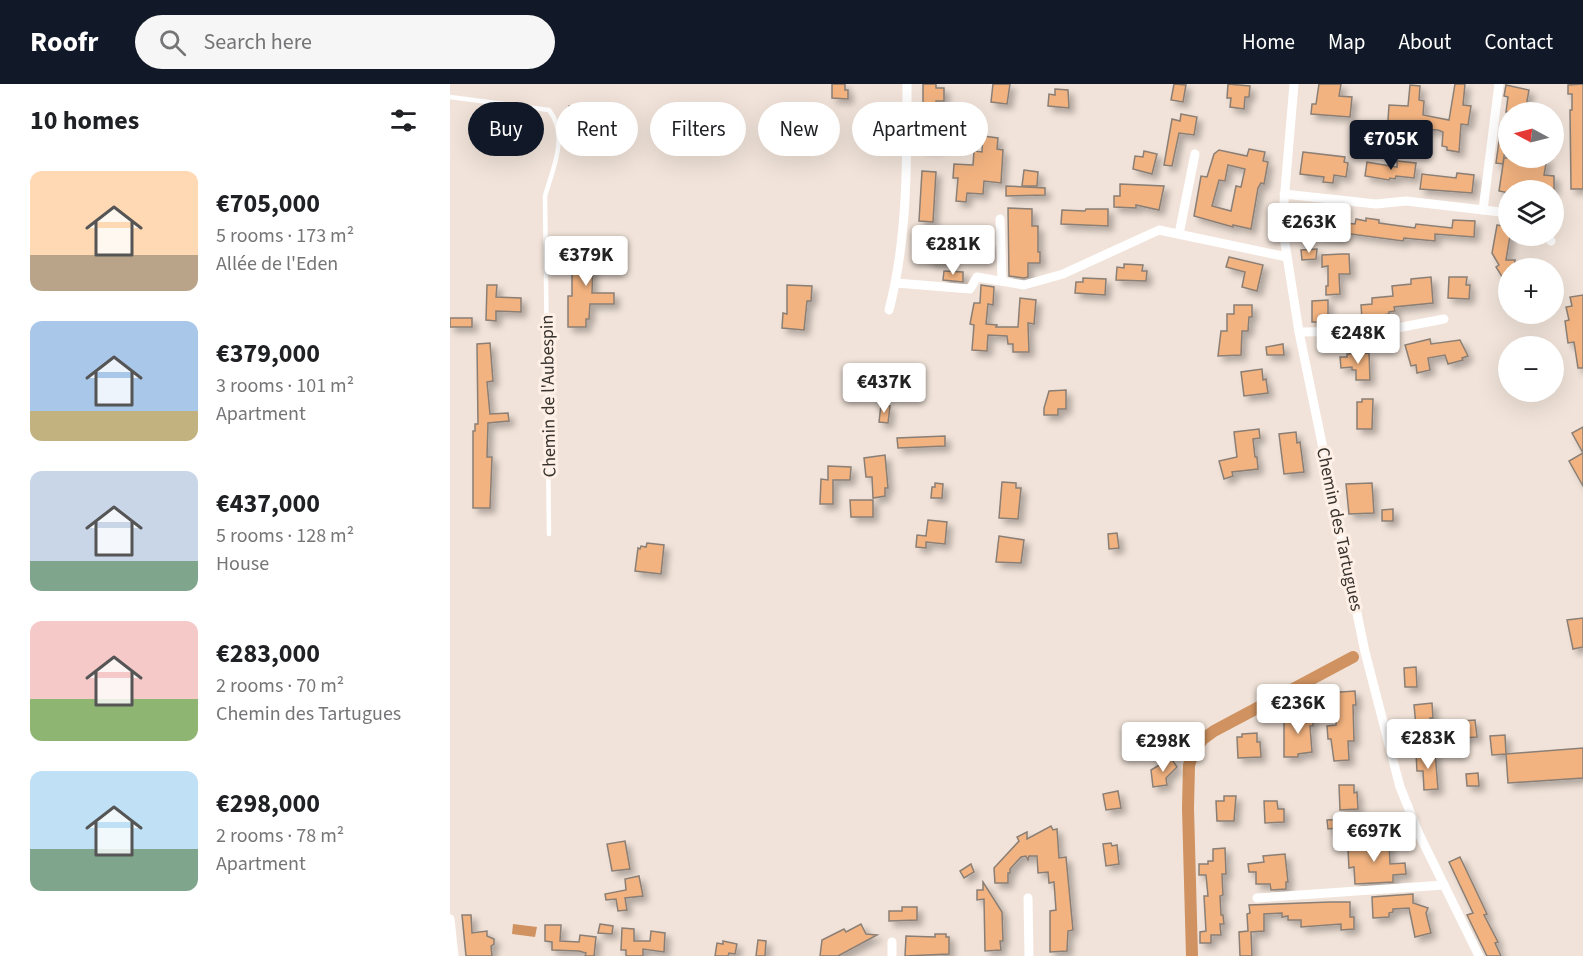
<!DOCTYPE html>
<meta charset="utf-8">
<style>
body{margin:0;font-family:"Source Sans 3",sans-serif;background:#f6f6f6;color:#202124;height:100vh;display:flex;flex-direction:column;font-size:22px;white-space:nowrap}
*{box-sizing:border-box;margin:0}
p{font-size:20px;color:#757577}
.icon{flex:none;width:33px;height:33px;fill:none;stroke:currentColor;stroke-width:2;stroke-linecap:round;stroke-linejoin:round}
.map{position:relative;flex:1;overflow:hidden}
.sheet{display:flex;flex-direction:column;background:#fff;width:450px}
.sheet>*{flex:none}
.guide{position:absolute;left:18px;top:18px;width:570px;height:54px;display:flex;gap:12px}
.needle{width:39px;rotate:277deg}
.fabs{position:absolute;left:1048px;top:18px;display:grid;gap:12px}
.fabs a{display:grid;place-items:center;width:66px;height:66px;border-radius:50%;background:#fff;box-shadow:0 6px 24px #0002;font-size:30px}
.price{position:absolute;translate:-50% -51px;padding:0 14px;border-radius:6px;background:#fff;color:#222;font-size:20px;line-height:39px;filter:drop-shadow(0 2px 3px #0008)}
.price::after{content:'';position:absolute;left:50%;top:36px;width:18px;height:14px;margin-left:-9px;background:inherit;clip-path:polygon(0 0,100% 0,50% 100%)}
.price.active{background:#111827;color:#fff}
ul{padding:0;list-style:none}
li{display:flex;align-items:center;gap:18px;height:150px;padding:0 30px}
li span{display:grid;place-items:center;flex:none;width:168px;height:120px;border-radius:12px;color:#555}
li>.icon{margin-inline-start:auto}
span .icon{width:72px;height:72px;fill:#fffc;stroke-width:1}
li b{font-size:26px}
h2{display:flex;justify-content:space-between;align-items:center;height:72px;padding:0 30px;font-size:26px}
.chip{padding:0 21px;border-radius:27px;background:#fff;box-shadow:0 6px 24px #0002;font-size:21px;line-height:54px}
.chip.active{background:#111827;color:#fff}
header{display:flex;align-items:center;gap:36px;box-sizing:border-box;height:84px;padding:0 30px;background:#111827;color:#fff}
header strong{font-size:28px}
nav{display:flex;gap:33px;margin-inline-start:auto;font-size:21px}
.search{width:420px;height:54px;background:#f6f6f6;display:flex;align-items:center;gap:15px;box-sizing:border-box;padding:0 21px;border-radius:33px;color:#757577;font-size:22px}
main{display:flex;flex:1;min-height:0}
.map>svg:first-child{display:block}
.water{fill:#cf9260}
.lines{fill:none;stroke-linecap:round;stroke-linejoin:round}
.canal{stroke:#cf9260;stroke-width:12}
.building{fill:#f2b380;stroke:#8b7f75;stroke-width:1.5;fill-rule:evenodd;filter:url(#shadow)}
.lane{stroke:#fff;stroke-width:4.5}
.street{stroke:#fff;stroke-width:9}
.labels{text-anchor:middle;stroke-width:6;stroke-linejoin:round;paint-order:stroke}
.street-label{font-size:18px;fill:#37322e;stroke:#fef0e6}
</style>
<header>
<strong>Roofr</strong>
<div class="search"><svg class="icon" aria-label="search" viewBox="0 0 24 24"><circle cx="10" cy="10" r="6"/><path d="M15 15l6 6"/></svg>Search here</div>
<nav><a>Home</a><a>Map</a><a>About</a><a>Contact</a></nav>
</header>
<main>
<section class="sheet">
<h2>10 homes<svg class="icon" aria-label="filters" viewBox="0 0 24 24"><path d="M4 7h16M4 17h16"/><circle cx="9" cy="7" r="2"/><circle cx="15" cy="17" r="2"/></svg></h2>
<ul>
<li><span style="background:linear-gradient(#ffd9b3 70%,#b9a48a 0)"><svg class="icon" aria-label="home" viewBox="0 0 24 24"><path d="M3 11l9-7 9 7M6 9v11h12V9"/></svg></span><div><b>€705,000</b><p>5 rooms · 173 m²</p><p>Allée de l'Eden</p></div></li>
<li><span style="background:linear-gradient(#a9c7e8 75%,#c2b280 0)"><svg class="icon" aria-label="home" viewBox="0 0 24 24"><path d="M3 11l9-7 9 7M6 9v11h12V9"/></svg></span><div><b>€379,000</b><p>3 rooms · 101 m²</p><p>Apartment</p></div></li>
<li><span style="background:linear-gradient(#c9d6e8 75%,#7fa58c 0)"><svg class="icon" aria-label="home" viewBox="0 0 24 24"><path d="M3 11l9-7 9 7M6 9v11h12V9"/></svg></span><div><b>€437,000</b><p>5 rooms · 128 m²</p><p>House</p></div></li>
<li><span style="background:linear-gradient(#f6c9c9 65%,#8fb573 0)"><svg class="icon" aria-label="home" viewBox="0 0 24 24"><path d="M3 11l9-7 9 7M6 9v11h12V9"/></svg></span><div><b>€283,000</b><p>2 rooms · 70 m²</p><p>Chemin des Tartugues</p></div></li>
<li><span style="background:linear-gradient(#bfe0f5 65%,#7fa58c 0)"><svg class="icon" aria-label="home" viewBox="0 0 24 24"><path d="M3 11l9-7 9 7M6 9v11h12V9"/></svg></span><div><b>€298,000</b><p>2 rooms · 78 m²</p><p>Apartment</p></div></li>
</ul>
</section>
<div class="map">
<svg width="1133" height="872" viewBox="0 0 1133 872">
<defs>
<filter id="shadow"><feDropShadow dx="5" dy="5" stdDeviation="3" flood-color="#0004"/></filter>
</defs>
<rect width="100%" height="100%" fill="#f1e3d9"/>
<path class="water" d="M63,840L87,843L85,853L62,850Z"/>
<g class="lines">
<path class="canal" d="M742,872L738,724L739,681L744,667L753,655L764,647L903,573"/>
</g>
<g class="building">
<path d="M382,0H395V6H398V15L382,14Z"/>
<path d="M473,0H486V4H494V17H486V25L473,24Z"/>
<path d="M543,0H560L557,20L541,18Z"/>
<path d="M724,0L736,1L733,18L721,16Z"/>
<path d="M778,0L800,2L799,13H795L794,25L780,23L781,14H777Z"/>
<path d="M869,0H891L889,12L902,13L900,33L861,30L862,20H866Z"/>
<path d="M1005,0H1015L1013,21L1021,22L1018,41L1011,40L1009,68L997,66V63L992,62L993,48L988,46L951,44L950,52L937,51L939,21L958,22L960,1L970,2L969,16L974,17L973,31L999,36Z"/>
<path d="M1133,0V105H1121L1120,26H1122V10H1118V1Z"/>
<path d="M1056,1L1079,6L1075,28H1056L1058,13L1054,12Z"/>
<path d="M605,5L618,6L619,24L598,22L599,10L605,11Z"/>
<path d="M119,22L140,25L139,28L144,29L143,44L117,41Z"/>
<path d="M731,30L747,33L744,51L729,49L722,82L714,81L722,35L730,37Z"/>
<path d="M480,37L497,39L496,51H499V60L487,59V64L470,63L472,48L480,49Z"/>
<path d="M341,39L353,40L352,47H357L356,56L338,57Z"/>
<path d="M1051,42L1058,43L1053,80L1046,79Z"/>
<path d="M533,52L548,54L547,65L553,66L551,99L534,97L533,110L517,109L516,118L506,117L508,94H503L504,80L523,81L524,67L532,68Z"/>
<path d="M799,65L815,68L813,77L818,78L814,100L811,99L808,104L801,145L783,141V143L744,132L751,92L757,93L764,70L769,66L797,72ZM778,81L795,85L791,103L786,102L781,127L762,122L769,96L775,97Z"/>
<path d="M694,67L707,70L702,90L683,85L685,72L693,73Z"/>
<path d="M853,68L895,73L894,78L898,79L896,93L884,91L883,99L873,98L874,93L850,90Z"/>
<path d="M1054,74H1097L1094,91L1104,92V106H1059V109L1049,107Z"/>
<path d="M947,77L966,79L964,94L946,92L945,95L940,94L939,96L915,92L917,78L947,83Z"/>
<path d="M574,86L588,88L587,102H572Z"/>
<path d="M472,87L486,88L483,138L469,137Z"/>
<path d="M1007,89L1024,91L1022,109L970,105L972,90L1006,94Z"/>
<path d="M670,100L714,102L709,126L686,121V124L664,123V112H670Z"/>
<path d="M556,102L595,104V111L556,112Z"/>
<path d="M558,124L582,125V142H588V168H590V179H578V193L574,194L559,192Z"/>
<path d="M636,125H658V142L611,140L612,126L635,127Z"/>
<path d="M850,128L871,131L870,137L905,140L906,135L916,137V134L929,136V139L965,144L966,140L1002,144L1003,136L1025,137L1024,153L985,150V157L954,154L953,157L894,149V154L866,151L867,145L848,143Z"/>
<path d="M1047,141L1059,143L1060,152L1056,176H1065L1064,184H1059V204L1046,183L1049,181L1042,169Z"/>
<path d="M474,155L496,156L492,179H480V175L473,174Z"/>
<path d="M517,156L540,159V172L516,171Z"/>
<path d="M133,158H152V177H143L142,209H164V220H140L139,235H136V243H118V212H122V187H128L129,170L132,171Z"/>
<path d="M867,165L866,175L852,176L851,166Z"/>
<path d="M892,170H899L900,190H889L890,210L876,211V202H878V182L872,183V171Z"/>
<path d="M779,173L813,181L807,207L792,203L795,188L776,183Z"/>
<path d="M674,180L693,181L692,187H697L696,197L666,196L667,183L674,184Z"/>
<path d="M494,187L513,188V198L493,196Z"/>
<path d="M981,193L983,219L944,223L945,227L939,228V230L912,235L911,221L922,220V214L943,212L942,202L961,200V195Z"/>
<path d="M999,193H1017L1016,201H1020L1019,215L998,214Z"/>
<path d="M633,194L656,195L655,211L625,209L626,198H633Z"/>
<path d="M37,201H47L46,213L71,214V228L46,227V237L36,236Z"/>
<path d="M337,201L362,202L361,217H357L354,246L332,244L333,229L337,230Z"/>
<path d="M531,201L544,203L543,221L538,220L536,240L547,241L546,243H568L570,214L586,216L584,240L578,239L579,268H563V260H558L557,252L538,251L537,267L522,266L524,241L520,240L524,219H530Z"/>
<path d="M1133,211V284H1128L1124,258L1118,259L1115,237L1119,236L1116,223L1122,222L1120,213Z"/>
<path d="M878,216V238H862V217Z"/>
<path d="M784,221H802V233H799L798,247H792L791,271L768,272L771,247H777V230H784Z"/>
<rect x="0" y="234" width="22" height="9"/>
<path d="M980,255L981,260L1010,256L1018,272L1012,274L1013,276L998,280L995,271L978,274L980,286L967,289L966,281L961,282L955,261Z"/>
<path d="M40,259L43,297L37,298L40,330L58,329L59,337L38,339L37,373H42L40,424H23V347H25V340H28L27,260Z"/>
<path d="M833,260L834,271H817L816,263Z"/>
<path d="M919,269L920,296H906V286H902V283L891,284L890,273H897V270Z"/>
<path d="M812,285L813,296L816,295L818,309L794,312L791,288Z"/>
<path d="M616,306V325H608V331H594V324L599,307Z"/>
<path d="M912,315H923L922,345H907V318H912Z"/>
<path d="M431,321L440,322L438,339L429,338Z"/>
<path d="M1133,343V402L1119,377L1133,369L1122,349Z"/>
<path d="M809,345L810,354L803,355L805,373H807L808,385L782,388L783,392L774,395L769,377L787,373L784,348Z"/>
<path d="M846,348L847,359L850,358L854,388L834,390L829,350Z"/>
<path d="M495,352V362L448,364L447,354Z"/>
<path d="M435,371L438,404H435V412L423,414L422,393H416L414,374Z"/>
<path d="M378,382L401,383L400,396H383V420H370L371,395L378,396Z"/>
<path d="M552,398L566,399V404H571L568,435L549,434Z"/>
<path d="M485,399L493,400L492,414H481L482,403H485Z"/>
<path d="M922,399L924,429L899,430L896,400Z"/>
<path d="M400,416H423V433H401Z"/>
<path d="M943,425V437H932V426Z"/>
<path d="M478,436L497,438L495,460L476,458V464L466,463L467,451L476,452Z"/>
<path d="M667,449L669,464L659,465L658,450Z"/>
<path d="M549,452L574,456L571,479L546,478Z"/>
<path d="M197,459L214,461L211,490L185,487L188,464L190,465L191,462L196,463Z"/>
<path d="M1133,534V563L1123,565L1117,536Z"/>
<path d="M966,583L967,603H955L954,584Z"/>
<path d="M905,607L906,621H903L904,657H898L899,676L884,677L881,655H878L877,642L886,641V624L877,625L876,609Z"/>
<path d="M982,619L983,634H980L981,650L967,652L964,621Z"/>
<path d="M845,629H862L863,642H860L862,668L848,670V673H834V633H845Z"/>
<path d="M1025,636L1027,653L1012,654L1011,637Z"/>
<path d="M807,649V658H810L811,673L788,674L787,653H792V650Z"/>
<path d="M1055,651L1056,670L1133,664V694L1058,699L1056,670L1042,671L1040,652Z"/>
<path d="M985,668L988,705L974,706L973,687H967L966,670Z"/>
<path d="M721,674L727,683L716,694L717,701L703,703L701,686Z"/>
<path d="M1028,689L1029,702H1017L1016,690Z"/>
<path d="M889,701H904V709L907,708L908,725L890,726Z"/>
<path d="M668,707L671,724L656,726L653,710Z"/>
<path d="M774,712H786L784,737H767L766,717H774Z"/>
<path d="M814,717H827L828,725H834V738L815,739Z"/>
<path d="M898,735L899,743L878,745L877,736Z"/>
<path d="M601,742L603,746L607,745L609,774L616,773L623,846L618,847L617,867L600,868V827L606,826L604,798L599,799L598,788L588,789L587,772H579L578,776L576,772L571,773L560,785V789H558V799H545L544,784L569,757L567,753L577,748V755Z"/>
<path d="M939,756L940,780L955,779L956,790L943,791V798L905,800L904,783L899,784L898,766L905,765V758Z"/>
<path d="M175,757L180,785L162,787L157,760Z"/>
<path d="M661,759L662,762L667,761L669,780L656,782L653,760Z"/>
<path d="M775,764L776,790H772L773,811L770,812L771,831H773L774,840H770L771,851H761V859H750V848L756,847L754,812H758L756,791H749V780H758V777H763V765Z"/>
<path d="M835,770L838,798H836V805L821,806L820,800H806V788H799L798,780L814,778L813,772Z"/>
<path d="M1010,773L1037,830L1034,831L1048,858L1045,859L1051,872H1037L1017,831L1023,829L999,778Z"/>
<path d="M521,780L524,788L514,794L510,787Z"/>
<path d="M189,792L193,812L175,814L177,826L168,827L166,815L156,816L155,810L176,806L175,795Z"/>
<path d="M533,798L552,828L553,857H550L551,866L535,867L534,815L527,816V806H533Z"/>
<path d="M963,810V819L978,824L976,829L981,849L965,853L959,824L943,825V828L939,829V833L923,834L922,813Z"/>
<path d="M880,818H900V833H904V845L891,846V840L851,843V836H838V832L832,833V829L814,830V847L801,848L802,872H790L789,848L798,847L797,830L800,829L799,821Z"/>
<path d="M452,823H467V836L439,837V827H452Z"/>
<path d="M12,831H21L22,849L37,847V852L44,855V860L41,862L42,872H16Z"/>
<path d="M150,840L163,842L162,850L148,849Z"/>
<path d="M411,840L416,850L427,851L388,872H370L372,856L394,845L396,848Z"/>
<path d="M95,841H111L110,857L129,858L130,851L146,853L144,872H135L136,869L129,867L102,866V858L95,857Z"/>
<path d="M172,844L184,845V857H200L201,847L215,849L214,868L193,865V872H176V866H171Z"/>
<path d="M485,850H496V853H499V870L455,872L456,852L485,853Z"/>
<path d="M308,856L316,857L315,872H306Z"/>
<path d="M273,857L287,860L285,870L279,869L278,872H265L267,859L273,860Z"/>
</g>
<g class="lines">
<path class="lane" d="M0,13L99,26C119,51 103,84 95,112L99,450"/>
<g class="street">
<path d="M844,0L834,118L835,159L849,248L915,568L950,703L969,750L1029,872"/>
<path d="M834,110L926,120L956,117L1059,129"/>
<path d="M1033,126L1049,0"/>
<path d="M550,135L552,197"/>
<path d="M729,150L745,70"/>
<path d="M1097,152L1101,157"/>
<path d="M446,199L520,205L527,193L574,201L613,190L709,146L837,173"/>
<path d="M439,226C458,153 457,75 457,0"/>
<path d="M849,248L931,247L994,235"/>
<path d="M578,814L579,872"/>
<path d="M807,814L994,801"/>
<path d="M0,835L4,872"/>
<path d="M442,858V872"/>
</g>
</g>
<g class="labels">
<g class="street-label">
<text transform="translate(98 312) rotate(-91)" y="6">Chemin de l'Aubespin</text>
<text transform="translate(890 445) rotate(78)" y="6">Chemin des Tartugues</text>
</g>
</g>
</svg>
<div class="fabs">
<a><svg class="needle" viewBox="-14 -14 28 28"><path d="M0-13l5 13h-10z" fill="#e53935"/><path d="M0 13l5-13h-10z" fill="#757577"/></svg></a>
<a><svg class="icon" aria-label="layers" viewBox="0 0 24 24"><path d="M12 4l9 5-9 5-9-5zM3 14l9 5 9-5"/></svg></a>
<a>+</a>
<a>−</a>
</div>
<b class="price active" style="left:941px;top:87px">€705K</b>
<b class="price" style="left:859px;top:170px">€263K</b>
<b class="price" style="left:503px;top:192px">€281K</b>
<b class="price" style="left:136px;top:203px">€379K</b>
<b class="price" style="left:908px;top:281px">€248K</b>
<b class="price" style="left:434px;top:330px">€437K</b>
<b class="price" style="left:848px;top:651px">€236K</b>
<b class="price" style="left:978px;top:686px">€283K</b>
<b class="price" style="left:713px;top:689px">€298K</b>
<b class="price" style="left:924px;top:779px">€697K</b>
<div class="guide">
<a class="chip active">Buy</a>
<a class="chip">Rent</a>
<a class="chip">Filters</a>
<a class="chip">New</a>
<a class="chip">Apartment</a>
</div>
</div>
</main>
